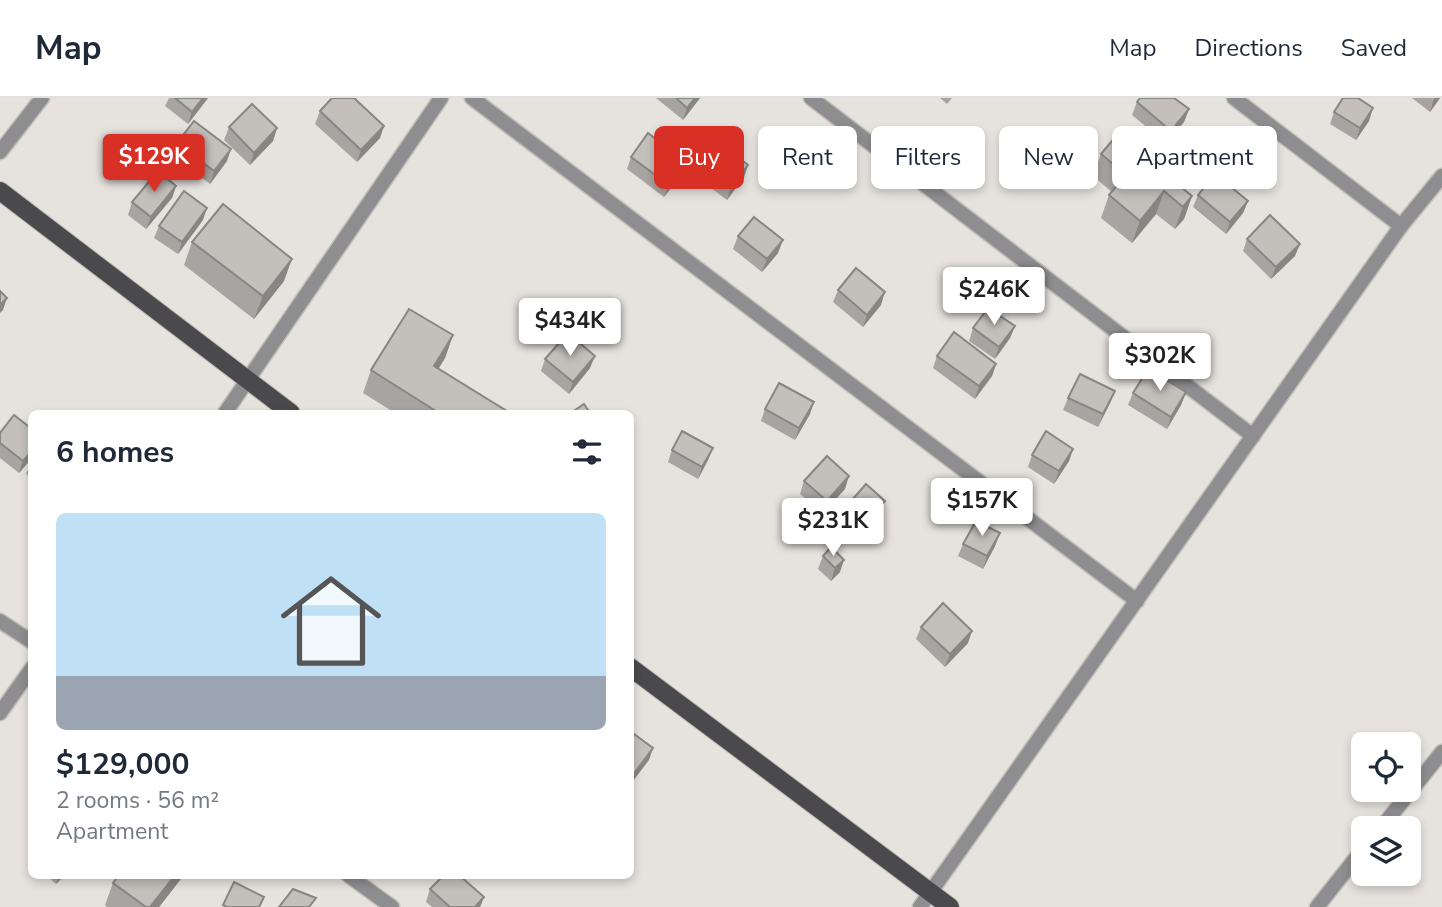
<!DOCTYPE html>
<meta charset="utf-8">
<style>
body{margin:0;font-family:"Nunito Sans",sans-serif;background:#f6f6f7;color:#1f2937;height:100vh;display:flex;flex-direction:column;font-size:26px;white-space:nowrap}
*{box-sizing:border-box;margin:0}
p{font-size:23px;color:#747a83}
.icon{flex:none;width:38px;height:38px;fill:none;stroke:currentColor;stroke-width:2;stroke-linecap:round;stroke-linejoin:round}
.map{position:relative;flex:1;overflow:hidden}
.drawer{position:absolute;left:28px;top:312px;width:606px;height:469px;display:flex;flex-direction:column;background:#fff;border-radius:10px;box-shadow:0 4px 10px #0003}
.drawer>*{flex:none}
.hud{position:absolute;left:654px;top:28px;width:665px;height:63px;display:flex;gap:14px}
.buttons{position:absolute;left:1351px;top:634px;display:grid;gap:14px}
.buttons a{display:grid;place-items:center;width:70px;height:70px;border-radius:10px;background:#fff;box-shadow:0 4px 10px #0003;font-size:35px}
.price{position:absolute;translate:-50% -60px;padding:0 16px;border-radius:7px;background:#fff;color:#222;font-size:23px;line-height:46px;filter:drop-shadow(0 2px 4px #0008)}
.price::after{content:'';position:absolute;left:50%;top:42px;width:21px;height:16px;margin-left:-10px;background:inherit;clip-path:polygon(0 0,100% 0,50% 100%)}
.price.current{background:#d93025;color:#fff}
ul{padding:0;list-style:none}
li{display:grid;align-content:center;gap:14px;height:371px;padding:0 28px}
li+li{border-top:2px solid #e0e1e3}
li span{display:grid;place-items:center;height:217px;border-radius:10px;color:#555}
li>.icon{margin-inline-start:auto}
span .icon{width:126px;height:126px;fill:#fffc;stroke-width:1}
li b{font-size:30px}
h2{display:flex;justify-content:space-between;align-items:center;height:84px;padding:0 28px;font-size:30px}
.tag{padding:0 24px;border-radius:10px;background:#fff;box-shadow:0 4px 10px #0003;font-size:24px;line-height:63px}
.tag.current{background:#d93025;color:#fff}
header{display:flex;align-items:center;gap:42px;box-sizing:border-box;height:98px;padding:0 35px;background:#fff;border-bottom:2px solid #e0e1e3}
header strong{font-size:33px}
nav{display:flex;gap:38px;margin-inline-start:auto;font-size:24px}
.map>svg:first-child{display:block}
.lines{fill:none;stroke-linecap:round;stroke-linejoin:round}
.minor-casing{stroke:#c2bfbb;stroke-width:17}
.primary-casing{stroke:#c2bfbb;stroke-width:20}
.minor{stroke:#8e8e90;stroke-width:14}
.primary{stroke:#4a494c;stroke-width:18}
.wall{fill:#a8a4a1}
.shaded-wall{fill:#888683}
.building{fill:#c3bfbb;stroke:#888683;stroke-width:2}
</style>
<header>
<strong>Map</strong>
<nav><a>Map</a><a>Directions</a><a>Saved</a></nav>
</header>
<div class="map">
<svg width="1442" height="809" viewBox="0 0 1442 809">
<rect width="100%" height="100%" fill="#e6e2de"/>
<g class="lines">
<defs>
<g id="minor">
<path d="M472,0L1137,503"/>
<path d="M811,0L1253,338"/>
<path d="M1234,0L1401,128"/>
<path d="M0,54L42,0"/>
<path d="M225,315L441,0"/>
<path d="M0,523L32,544"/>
<path d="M0,615L32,570"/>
<path d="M1381,730L1442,654"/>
<path d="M348,777L392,809"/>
<path d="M920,809L1401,128L1442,78"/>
<path d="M1317,809L1363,751"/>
</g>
<g id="primary">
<path d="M0,93L291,315"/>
<path d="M630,569L950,809"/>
</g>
</defs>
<use href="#minor" class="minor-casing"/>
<use href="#primary" class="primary-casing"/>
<use href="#minor" class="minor"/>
<use href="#primary" class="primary"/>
</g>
<g class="wall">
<path d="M169,0H208L188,26L165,8Z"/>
<path d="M656,0H700L683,22Z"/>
<path d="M940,0H952L947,6Z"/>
<path d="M1412,0H1440L1430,14Z"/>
<path d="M1137,4L1189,11L1184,24L1166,45L1132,17Z"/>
<path d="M320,13L380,40L357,64L315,26Z"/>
<path d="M1334,14L1369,23L1356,42L1330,26Z"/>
<path d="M229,29L277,30L273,43L250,67L224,42Z"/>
<path d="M177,45L227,63L210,86L172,57Z"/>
<path d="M1101,56L1192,98L1184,121L1175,131L1156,116L1132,145L1101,120L1109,97L1112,94L1093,78Z"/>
<path d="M631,59L681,77L664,99L627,71Z"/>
<path d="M699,65L748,67L744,79L727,102L695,78Z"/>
<path d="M176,88L172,100L146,131L128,117L132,104Z"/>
<path d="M1198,97L1248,103L1243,115L1226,136L1193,109Z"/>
<path d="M203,122L178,156L154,140L159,128Z"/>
<path d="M738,138L778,155L762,174L733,151Z"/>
<path d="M1247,141L1295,158L1271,181L1243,153Z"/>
<path d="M192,144L284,183L254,221L184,167Z"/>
<path d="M838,192L881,207L863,229L833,204Z"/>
<path d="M1015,228L1010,240L995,261L969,243L973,230Z"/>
<path d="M453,237L445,260L439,270L510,315H395L363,295L371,272Z"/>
<path d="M937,258L996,266L992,278L975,301L933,270Z"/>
<path d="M545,261L590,270L569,296L541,273Z"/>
<path d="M1115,293L1110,305L1098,329L1063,312L1068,300Z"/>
<path d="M1186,294L1181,307L1167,331L1128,307L1133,295Z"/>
<path d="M765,311L810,316L795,342L761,323Z"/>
<path d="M32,331V360L19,375L0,360V335Z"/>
<path d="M713,350L708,362L698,381L668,364L672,352Z"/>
<path d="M1073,351L1069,363L1054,386L1028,369L1032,357Z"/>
<path d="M32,363V380L26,376Z"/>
<path d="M804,383L845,391L823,415L800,396Z"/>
<path d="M885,403L880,415L859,439L840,422L845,410Z"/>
<path d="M1000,435L995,448L983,471L958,458L963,446Z"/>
<path d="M823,458L840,474L831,483L818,471Z"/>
<path d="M921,529L968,545L945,569L916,541Z"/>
<path d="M46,777H65L56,786Z"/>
<path d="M184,777L159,809H107L105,807L113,785Z"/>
<path d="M430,791L484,799L480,809H432L426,804Z"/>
</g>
<g class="shaded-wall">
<path d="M203,0H208L188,26L192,14Z"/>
<path d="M695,0H700L683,22L687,10Z"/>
<path d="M1435,0H1440L1430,14L1434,1Z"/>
<path d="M1373,10L1369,23L1356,42L1360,30Z"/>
<path d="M1189,11L1184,24L1166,45L1171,33Z"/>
<path d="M384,28L380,40L357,64L361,52Z"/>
<path d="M277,30L273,43L250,67L254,55Z"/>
<path d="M231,51L227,63L210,86L214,73Z"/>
<path d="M686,65L681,77L664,99L669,87Z"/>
<path d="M748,67L744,79L727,102L731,89Z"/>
<path d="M176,88L172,100L146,131L151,119Z"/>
<path d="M1164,93L1156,116L1132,145L1140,123Z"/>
<path d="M1192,98L1184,121L1175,131L1183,109Z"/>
<path d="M1248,103L1243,115L1226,136L1230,124Z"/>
<path d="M207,110L203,122L178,156L182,144Z"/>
<path d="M783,142L778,155L762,174L767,161Z"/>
<path d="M1300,146L1295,158L1271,181L1276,169Z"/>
<path d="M292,161L284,183L254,221L263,198Z"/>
<path d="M885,194L881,207L863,229L867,217Z"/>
<path d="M7,200L3,212L0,215V207Z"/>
<path d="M1015,228L1010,240L995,261L999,249Z"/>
<path d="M453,237L445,260L426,290L434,268Z"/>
<path d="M595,258L590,270L569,296L573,284Z"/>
<path d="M996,266L992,278L975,301L979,288Z"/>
<path d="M1115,293L1110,305L1098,329L1103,316Z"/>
<path d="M1186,294L1181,307L1167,331L1171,319Z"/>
<path d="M814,304L810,316L795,342L799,330Z"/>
<path d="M713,350L708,362L698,381L702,369Z"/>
<path d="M1073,351L1069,363L1054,386L1059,373Z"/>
<path d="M32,353V360L19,375L23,363Z"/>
<path d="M849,378L845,391L823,415L827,403Z"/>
<path d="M885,403L880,415L859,439L864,427Z"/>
<path d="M1000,435L995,448L983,471L987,458Z"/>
<path d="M844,462L840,474L831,483L835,470Z"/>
<path d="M972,533L968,545L945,569L950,556Z"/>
<path d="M653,650L649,662L630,687V681Z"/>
<path d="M59,777H65L56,786Z"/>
<path d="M175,777H184L159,809H150Z"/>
<path d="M484,799L480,809H475Z"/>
</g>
<g class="building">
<path d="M175,0H203L192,14Z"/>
<path d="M332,0H354L384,28L361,52L320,13Z"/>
<path d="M676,0H695L687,10Z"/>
<path d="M1140,0H1174L1189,11L1171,33L1137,4Z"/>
<path d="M1343,0H1358L1373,10L1360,30L1334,14Z"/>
<path d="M252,6L277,30L254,55L229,29Z"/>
<path d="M194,23L231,51L214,73L177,45Z"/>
<path d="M648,35L686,65L669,87L631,59Z"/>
<path d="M1117,37L1192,98L1183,109L1164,93L1140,123L1109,97L1126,77L1101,56Z"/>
<path d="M716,42L748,67L731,89L699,65Z"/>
<path d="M158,73L176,88L151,119L132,104Z"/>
<path d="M1215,76L1248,103L1230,124L1198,97Z"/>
<path d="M184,93L207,110L182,144L159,128Z"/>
<path d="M223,106L292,161L263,198L192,144Z"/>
<path d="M1270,117L1300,146L1276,169L1247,141Z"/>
<path d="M754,119L783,142L767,161L738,138Z"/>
<path d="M856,170L885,194L867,217L838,192Z"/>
<path d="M0,193L7,200L0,207Z"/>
<path d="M988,210L1015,228L999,249L973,230Z"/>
<path d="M409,211L453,237L434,268L510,315H439L371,272Z"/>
<path d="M954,234L996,266L979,288L937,258Z"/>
<path d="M568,235L595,258L573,284L545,261Z"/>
<path d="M1148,271L1186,294L1171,319L1133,295Z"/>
<path d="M1080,276L1115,293L1103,316L1068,300Z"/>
<path d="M779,285L814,304L799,330L765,311Z"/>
<path d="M584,306L590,315H571Z"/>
<path d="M14,317L32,331V353L23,363L0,345V335Z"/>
<path d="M682,333L713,350L702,369L672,352Z"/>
<path d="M1046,333L1073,351L1059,373L1032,357Z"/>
<path d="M827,358L849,378L827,403L804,383Z"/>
<path d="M866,386L885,403L864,427L845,410Z"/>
<path d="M976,423L1000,435L987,458L963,446Z"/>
<path d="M831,449L844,462L835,470L823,458Z"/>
<path d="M943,505L972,533L950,556L921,529Z"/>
<path d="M630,633L653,650L630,681Z"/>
<path d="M119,777H175L150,809H146L113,785Z"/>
<path d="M444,777H459L484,799L475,809H450L430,791Z"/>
<path d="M234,784L264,799L259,809H227L223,807Z"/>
<path d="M293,791L316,800L309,809H279Z"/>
</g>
</svg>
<div class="buttons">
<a><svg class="icon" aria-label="locate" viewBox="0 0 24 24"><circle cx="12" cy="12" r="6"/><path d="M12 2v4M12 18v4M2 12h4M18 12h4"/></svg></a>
<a><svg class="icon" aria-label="layers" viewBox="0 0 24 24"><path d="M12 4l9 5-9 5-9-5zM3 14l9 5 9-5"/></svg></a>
</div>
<b class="price current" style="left:154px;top:96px">$129K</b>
<b class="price" style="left:994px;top:229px">$246K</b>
<b class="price" style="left:570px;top:260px">$434K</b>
<b class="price" style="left:1160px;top:295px">$302K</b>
<b class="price" style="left:982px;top:440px">$157K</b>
<b class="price" style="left:833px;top:460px">$231K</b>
<div class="hud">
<a class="tag current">Buy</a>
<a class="tag">Rent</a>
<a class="tag">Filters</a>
<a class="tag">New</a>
<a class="tag">Apartment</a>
</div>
<section class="drawer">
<h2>6 homes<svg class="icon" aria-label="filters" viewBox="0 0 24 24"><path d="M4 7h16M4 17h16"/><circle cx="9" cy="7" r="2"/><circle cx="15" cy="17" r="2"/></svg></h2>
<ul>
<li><span style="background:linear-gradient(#bfe0f5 75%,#9aa5b1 0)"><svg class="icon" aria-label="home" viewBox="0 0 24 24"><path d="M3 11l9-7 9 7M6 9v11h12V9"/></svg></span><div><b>$129,000</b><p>2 rooms · 56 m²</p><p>Apartment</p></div></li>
</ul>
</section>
</div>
